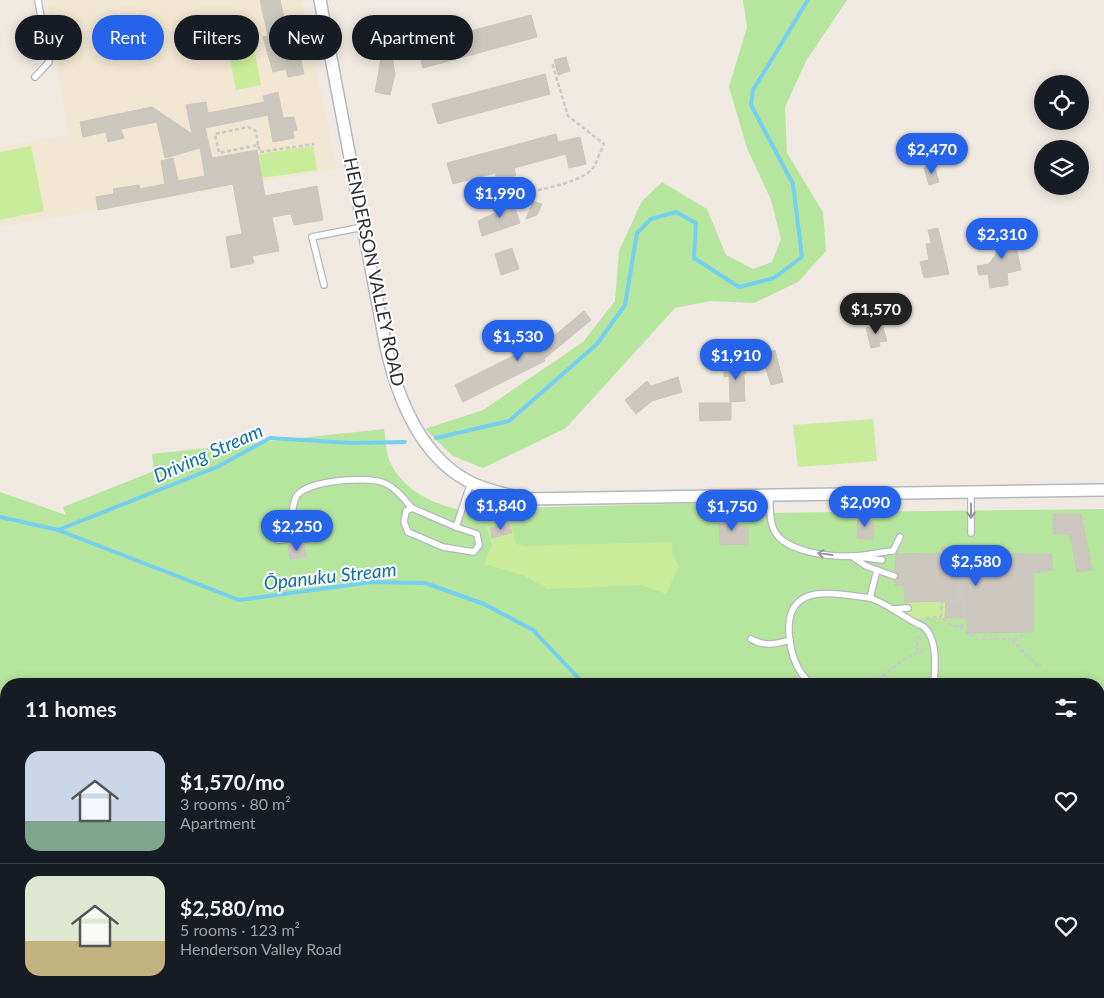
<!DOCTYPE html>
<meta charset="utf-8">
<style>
body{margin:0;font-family:Lato,sans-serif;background:#242831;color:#f1f3f6;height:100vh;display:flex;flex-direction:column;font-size:19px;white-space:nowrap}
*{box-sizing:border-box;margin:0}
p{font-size:16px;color:#9ea1a6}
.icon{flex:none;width:28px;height:28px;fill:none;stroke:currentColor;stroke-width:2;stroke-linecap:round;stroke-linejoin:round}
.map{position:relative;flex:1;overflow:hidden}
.side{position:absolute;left:0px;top:678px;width:1105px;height:321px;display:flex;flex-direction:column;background:#171b24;border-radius:20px 20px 0 0;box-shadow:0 2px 12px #0003}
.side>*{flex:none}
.hud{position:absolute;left:15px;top:15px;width:500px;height:45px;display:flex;gap:10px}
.tools{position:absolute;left:1034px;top:75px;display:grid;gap:10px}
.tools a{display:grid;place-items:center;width:55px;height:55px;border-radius:50%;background:#171b24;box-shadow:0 2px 12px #0003;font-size:25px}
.price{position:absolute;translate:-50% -42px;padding:0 11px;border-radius:18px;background:#2563eb;color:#fff;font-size:16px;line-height:32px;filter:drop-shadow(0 1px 2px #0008)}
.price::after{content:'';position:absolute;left:50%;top:30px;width:15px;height:11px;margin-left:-8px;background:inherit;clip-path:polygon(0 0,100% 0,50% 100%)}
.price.active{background:#222;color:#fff}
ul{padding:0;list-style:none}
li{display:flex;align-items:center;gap:15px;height:125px;padding:0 25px}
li+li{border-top:1px solid #363941}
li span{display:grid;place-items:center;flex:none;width:140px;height:100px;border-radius:15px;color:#555}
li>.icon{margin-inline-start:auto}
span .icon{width:60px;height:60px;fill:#fffc;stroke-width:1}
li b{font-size:21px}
h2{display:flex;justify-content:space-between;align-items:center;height:60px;padding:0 25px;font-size:21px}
.tag{padding:0 18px;border-radius:22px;background:#171b24;box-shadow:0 2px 12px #0003;font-size:18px;line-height:45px}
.tag.active{background:#2563eb;color:#fff}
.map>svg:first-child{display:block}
.education{fill:#f0e6d1}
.green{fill:#b6e59e}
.pitch{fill:#c9ec9a}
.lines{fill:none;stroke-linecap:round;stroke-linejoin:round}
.stream{stroke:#75cff0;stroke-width:4}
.building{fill:#cbc7bf;stroke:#cbc5ba}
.lane-casing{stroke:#b4b7c1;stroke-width:8}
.street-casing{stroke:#b4b7c1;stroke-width:14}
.path{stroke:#c9c9c9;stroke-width:2.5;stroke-dasharray:4 2.5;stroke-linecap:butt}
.lane{stroke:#fff;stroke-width:5.5}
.street{stroke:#fff;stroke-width:11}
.oneway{stroke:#969696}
.labels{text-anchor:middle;stroke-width:4;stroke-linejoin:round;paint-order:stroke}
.street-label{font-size:18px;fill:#2e2e2e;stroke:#fff}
.water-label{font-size:19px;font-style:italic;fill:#0d6fa3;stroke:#fff}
</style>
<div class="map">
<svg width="1104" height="998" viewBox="0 0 1104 998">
<rect width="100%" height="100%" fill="#efe9e1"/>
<path class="education" d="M47,0H301L337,169L0,227V147L68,134Z"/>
<g class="green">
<path d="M743,0H847L806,61L785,107L787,153L823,212L826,251L798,282L754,303L710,301L675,308L566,428L483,468L453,456L425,429L483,410L583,342L615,301L619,251L642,201L662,182L707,209L726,255L753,269L772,262L781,239L771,200L747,148L729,87L747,27Z"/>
<path d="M384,429C386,440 386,457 392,466C407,493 436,505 465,511L467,506L515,508L745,502L760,508L763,513L1104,509V944L1099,945V684H6V841L0,840V492L66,515L63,507L154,471L152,454Z"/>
<path d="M750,993H949L944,998H753Z"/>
</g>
<g class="pitch">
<path d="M251,32L261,85L236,90L226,37Z"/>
<path d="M31,146L44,211L0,220V152Z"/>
<path d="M313,146L317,170L262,178L259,154Z"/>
<path d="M873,419L877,461L798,467L793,425Z"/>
<path d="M511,522L516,544L525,546L672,542L673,557L679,566L666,594L643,585L547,589L525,576L484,564L492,545L486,527Z"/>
<path d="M908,602H945V618H909Z"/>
</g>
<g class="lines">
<g class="stream">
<path d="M436,438L509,421L597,344L625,305L637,233L651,219L676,212L696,223L694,258L739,287L774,278L802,257L793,184L751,105L753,90L808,0"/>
<path d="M0,517L58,530L239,600L372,582L425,583L484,604L533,630L584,684"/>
<path d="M58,530L217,467L270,438L352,443L405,442"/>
<path d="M1099,698L1104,696"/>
</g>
</g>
<g class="building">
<path d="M260,0H280L293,58L300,56L304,74L288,77L286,69L273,72L263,37L268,36Z"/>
<path d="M531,15L537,37L423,68L417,45Z"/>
<path d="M392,57L395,74L390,95L375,92L381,59Z"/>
<path d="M566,57L570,71L558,75L554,60Z"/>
<path d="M545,74L550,94L438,124L432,104Z"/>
<path d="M278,92L283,118L294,117L297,130L293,131L294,138L273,142L268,115L205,128L212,158L257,150L265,196L317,186L323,220L294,225L291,214L272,217L279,251L252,256L254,263L231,268L226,237L242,234L233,184L98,210L96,197L114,194L113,189L139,185L140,189L165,184L161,161L173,158L178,181L205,176L200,148L165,158L157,122L121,129L124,138L108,142L106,132L83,137L80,122L152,107L192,134L186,105L206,102L208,113L265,102L263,96Z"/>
<path d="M556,134L558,142L580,137L586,164L569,168L566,154L514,168L516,175L510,177L515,191L502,195L495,173L453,184L447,163Z"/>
<path d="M934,165L939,182L929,185L924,168Z"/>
<path d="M512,200L520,223L482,236L478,221L495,213L493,210L500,208L498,204Z"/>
<path d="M533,201L542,204L537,215L526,219Z"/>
<path d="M1011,223L1021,270L1007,273L1008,285L990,288L988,274L979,275L977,266L989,264L996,254L994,243L1004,240L1001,226Z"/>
<path d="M938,228L949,274L924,278L920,262L929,260L926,244L931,243L928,230Z"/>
<path d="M512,248L519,269L501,275L495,254Z"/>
<path d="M584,311L591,320L544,359L545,361L463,402L455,385L533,346H535L537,350Z"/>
<path d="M882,324L887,341L879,342L880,346L871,348L866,328Z"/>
<path d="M775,350L783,382L771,385L761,353Z"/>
<path d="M743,363L746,374H744L745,401L730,402L729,376L724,377V364Z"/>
<path d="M678,377L682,392L652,401L636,414L625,400L647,381L651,386Z"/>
<path d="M699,403H731V420L700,421Z"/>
<path d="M1053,514H1081L1092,570L1077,572L1070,534H1053Z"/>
<path d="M735,515V525L748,527V544L720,545L719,516Z"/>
<path d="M858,516L870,517V522H874L873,539H857Z"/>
<path d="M509,523L512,533L492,538L490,528Z"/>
<path d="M304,544L306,557L290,559L288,546Z"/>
<path d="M942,547H952L953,554H1052V570L1033,573V632L968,633L967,618H945L946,601L905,602L904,586L895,585V581L899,576L895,571L896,554L942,553Z"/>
</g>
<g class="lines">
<defs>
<g id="lane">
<path d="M35,77L49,62L38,0"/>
<path d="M324,285L312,237L363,227"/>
<path d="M971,492V533"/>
<path d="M770,495C770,506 769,520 774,530C784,552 830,557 851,556C863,556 880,552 893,551L900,537"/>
<path d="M456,527L412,508L406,511L404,522L408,532L443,547L474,552L479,545L477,534L456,527L471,482"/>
<path d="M290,539H307"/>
<path d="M278,540L290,539C291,527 291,508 296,497C305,480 368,476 384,483C395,487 404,499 412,508"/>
<path d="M853,557L866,566L894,576"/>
<path d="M860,557L882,560"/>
<path d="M870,598L877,570"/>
<path d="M893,609L908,608"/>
<path d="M751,639C765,647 775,644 790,640"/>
<path d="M811,684C796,671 790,651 789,632C787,588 824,591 855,596C860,597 865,597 870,598C889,604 905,619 924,627C938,640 935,666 934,684"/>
</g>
<path id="street" d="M320,0L386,347C398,400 422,460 474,484C490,491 509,495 526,499L1104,490"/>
</defs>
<use href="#lane" class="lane-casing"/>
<use href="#street" class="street-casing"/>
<g class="path">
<path d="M258,145L256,131L248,127L215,134L219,153L258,145L260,152L314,144"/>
<path d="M493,197C515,195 577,186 592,169C597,163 600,151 604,144L568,116L552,63"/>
<path d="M954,572L1044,571"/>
<path d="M971,572V591"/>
<path d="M911,600L967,601"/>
<path d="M942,600L941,617L949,624L960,627L976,639H1019L1026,632"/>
<path d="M960,600V572"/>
<path d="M926,618L941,617"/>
<path d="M960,627L965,622V601"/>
<path d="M1012,640L1038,667L1041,664"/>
<path d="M917,652L918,634"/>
<path d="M851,684H853"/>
<path d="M872,684L904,659L925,650"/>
</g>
<use href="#lane" class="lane"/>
<use href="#street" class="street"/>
</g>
<defs><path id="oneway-shaft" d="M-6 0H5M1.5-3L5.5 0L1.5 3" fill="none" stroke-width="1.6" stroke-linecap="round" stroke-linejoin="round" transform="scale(1.25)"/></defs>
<g class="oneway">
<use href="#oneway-shaft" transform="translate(971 511) rotate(90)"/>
<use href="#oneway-shaft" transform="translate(825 554) rotate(-172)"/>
</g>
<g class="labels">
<g class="street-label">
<text transform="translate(374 272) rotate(78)" y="6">HENDERSON VALLEY ROAD</text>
</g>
<g class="water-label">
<text transform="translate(208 453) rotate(-24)" y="7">Driving Stream</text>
<text transform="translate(330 576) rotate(-6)" y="7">Ōpanuku Stream</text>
</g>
</g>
</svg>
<div class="tools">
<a><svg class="icon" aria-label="locate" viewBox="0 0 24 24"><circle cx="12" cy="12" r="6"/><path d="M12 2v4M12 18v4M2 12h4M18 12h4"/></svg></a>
<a><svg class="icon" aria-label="layers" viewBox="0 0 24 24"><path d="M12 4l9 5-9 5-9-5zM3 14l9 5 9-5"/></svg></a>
</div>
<b class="price" style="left:932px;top:175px">$2,470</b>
<b class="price" style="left:500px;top:219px">$1,990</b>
<b class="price" style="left:1002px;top:260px">$2,310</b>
<b class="price active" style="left:876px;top:335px">$1,570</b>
<b class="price" style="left:518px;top:362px">$1,530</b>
<b class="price" style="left:736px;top:381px">$1,910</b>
<b class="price" style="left:865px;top:528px">$2,090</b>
<b class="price" style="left:501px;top:531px">$1,840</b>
<b class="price" style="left:732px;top:532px">$1,750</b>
<b class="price" style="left:297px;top:552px">$2,250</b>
<b class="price" style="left:976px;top:587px">$2,580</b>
<div class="hud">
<a class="tag">Buy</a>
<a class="tag active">Rent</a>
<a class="tag">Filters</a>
<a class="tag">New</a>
<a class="tag">Apartment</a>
</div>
<section class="side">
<h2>11 homes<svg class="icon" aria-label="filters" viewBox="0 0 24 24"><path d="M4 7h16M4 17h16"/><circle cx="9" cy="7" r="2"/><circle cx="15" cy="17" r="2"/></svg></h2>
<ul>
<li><span style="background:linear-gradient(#c9d6e8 70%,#7fa58c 0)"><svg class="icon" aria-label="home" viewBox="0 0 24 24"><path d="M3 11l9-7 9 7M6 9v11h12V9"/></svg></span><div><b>$1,570/mo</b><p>3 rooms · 80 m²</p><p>Apartment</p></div><svg class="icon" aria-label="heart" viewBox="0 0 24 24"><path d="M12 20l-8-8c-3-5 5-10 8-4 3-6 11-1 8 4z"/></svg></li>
<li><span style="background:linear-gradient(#dfe7d0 65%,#c2b280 0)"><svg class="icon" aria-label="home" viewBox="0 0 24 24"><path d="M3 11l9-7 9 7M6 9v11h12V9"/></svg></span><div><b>$2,580/mo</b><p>5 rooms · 123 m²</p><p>Henderson Valley Road</p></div><svg class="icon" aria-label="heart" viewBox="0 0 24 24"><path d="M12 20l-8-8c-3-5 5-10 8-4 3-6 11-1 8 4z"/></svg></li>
</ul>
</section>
</div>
